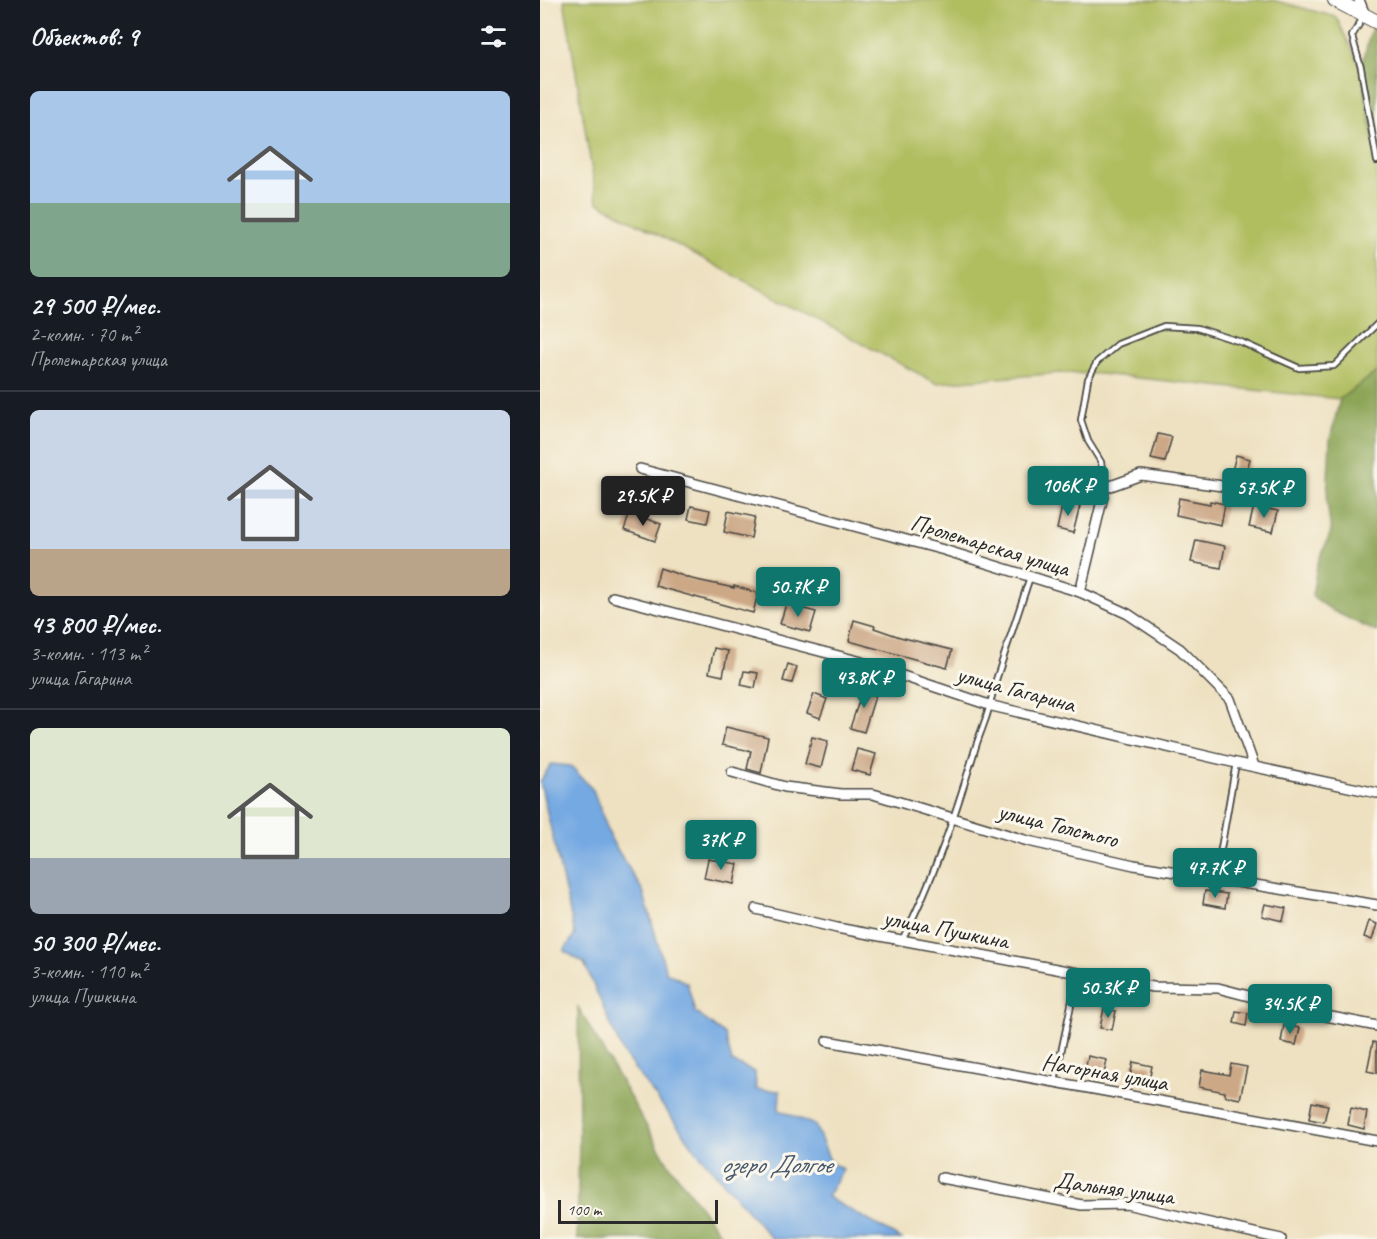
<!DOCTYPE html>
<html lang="ru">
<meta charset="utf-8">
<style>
body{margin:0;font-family:Caveat,sans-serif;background:#242831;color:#f1f3f6;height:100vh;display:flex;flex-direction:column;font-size:22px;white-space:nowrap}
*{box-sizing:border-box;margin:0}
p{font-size:20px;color:#9ea1a6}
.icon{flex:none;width:33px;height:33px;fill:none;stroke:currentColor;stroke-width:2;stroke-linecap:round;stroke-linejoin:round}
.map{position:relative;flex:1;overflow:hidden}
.details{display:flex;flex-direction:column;background:#171b24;width:540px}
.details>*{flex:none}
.scale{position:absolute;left:18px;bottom:15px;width:160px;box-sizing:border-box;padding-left:6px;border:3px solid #2b2b2b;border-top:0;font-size:16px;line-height:21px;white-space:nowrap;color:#2b2b2b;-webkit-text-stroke:4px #fbf7ec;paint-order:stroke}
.price{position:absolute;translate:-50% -51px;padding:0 14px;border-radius:6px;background:#0f766e;color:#fff;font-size:20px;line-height:39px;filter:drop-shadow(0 2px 3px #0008)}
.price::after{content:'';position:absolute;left:50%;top:36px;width:18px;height:14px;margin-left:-9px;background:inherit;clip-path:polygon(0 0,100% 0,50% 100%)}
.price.on{background:#222;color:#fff}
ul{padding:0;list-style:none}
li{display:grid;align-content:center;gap:12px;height:318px;padding:0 30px}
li+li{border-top:2px solid #363941}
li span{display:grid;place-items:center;height:186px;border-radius:9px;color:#555}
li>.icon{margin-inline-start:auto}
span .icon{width:108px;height:108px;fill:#fffc;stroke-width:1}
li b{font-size:26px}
h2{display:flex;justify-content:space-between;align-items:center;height:72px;padding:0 30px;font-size:26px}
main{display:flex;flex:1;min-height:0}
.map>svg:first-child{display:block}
.green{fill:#b1be61;stroke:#6e7446;stroke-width:1.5}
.forest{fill:#8ca557;stroke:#5c6841;stroke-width:1.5}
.water{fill:#75a9e2;stroke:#506a86;stroke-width:1.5}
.building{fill:#cca887}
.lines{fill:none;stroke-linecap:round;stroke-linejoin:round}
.lane-casing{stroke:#484642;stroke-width:8}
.street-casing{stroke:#484642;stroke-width:12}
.secondary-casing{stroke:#484642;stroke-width:16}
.lane{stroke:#fff;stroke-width:4.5}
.street{stroke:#fff;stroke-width:9}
.secondary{stroke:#fff;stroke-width:14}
.labels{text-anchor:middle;stroke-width:6;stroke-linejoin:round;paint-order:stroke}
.street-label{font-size:24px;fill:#2b2b2b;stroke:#fbf7ec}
.water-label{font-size:26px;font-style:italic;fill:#45576b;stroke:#fbf7ec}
</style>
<main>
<section class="details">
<h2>Объектов: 9<svg class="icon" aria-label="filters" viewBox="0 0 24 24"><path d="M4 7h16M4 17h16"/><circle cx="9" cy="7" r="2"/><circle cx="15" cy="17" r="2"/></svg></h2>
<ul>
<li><span style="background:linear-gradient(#a9c7e8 60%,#7fa58c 0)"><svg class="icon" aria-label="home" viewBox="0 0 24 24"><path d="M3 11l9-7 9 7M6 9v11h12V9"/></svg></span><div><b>29 500 ₽/мес.</b><p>2-комн. · 70 m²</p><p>Пролетарская улица</p></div></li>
<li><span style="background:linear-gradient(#c9d6e8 75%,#b9a48a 0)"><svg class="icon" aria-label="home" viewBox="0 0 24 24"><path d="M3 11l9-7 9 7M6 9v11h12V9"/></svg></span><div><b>43 800 ₽/мес.</b><p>3-комн. · 113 m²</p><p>улица Гагарина</p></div></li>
<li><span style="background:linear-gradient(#dfe7d0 70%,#9aa5b1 0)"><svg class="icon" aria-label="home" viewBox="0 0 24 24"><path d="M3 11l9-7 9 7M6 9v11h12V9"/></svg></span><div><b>50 300 ₽/мес.</b><p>3-комн. · 110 m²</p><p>улица Пушкина</p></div></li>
</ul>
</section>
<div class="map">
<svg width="837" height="1239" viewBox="0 0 837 1239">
<rect width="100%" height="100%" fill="#fbf7ec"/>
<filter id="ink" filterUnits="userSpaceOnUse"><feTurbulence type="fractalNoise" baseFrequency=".0167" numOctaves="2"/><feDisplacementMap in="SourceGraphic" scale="12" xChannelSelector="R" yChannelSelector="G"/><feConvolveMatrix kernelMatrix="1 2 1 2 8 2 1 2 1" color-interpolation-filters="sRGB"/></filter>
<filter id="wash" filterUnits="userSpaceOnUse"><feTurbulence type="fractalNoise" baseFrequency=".008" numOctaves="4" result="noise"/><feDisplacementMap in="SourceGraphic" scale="24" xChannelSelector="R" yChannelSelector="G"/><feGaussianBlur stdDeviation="1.35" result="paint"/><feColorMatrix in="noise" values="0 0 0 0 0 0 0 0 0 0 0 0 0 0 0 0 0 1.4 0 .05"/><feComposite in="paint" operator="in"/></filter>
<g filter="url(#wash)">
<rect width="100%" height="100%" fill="#eee1c1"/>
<path class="green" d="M24,0H733L796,17L821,68L837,161V372L800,399L560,374L520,373L396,383L57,202Z"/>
<g class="forest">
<path d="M832,27L837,30V161L821,68Z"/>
<path d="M837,372V632L793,611L772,596L777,565L791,532L787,501L790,439L800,399Z"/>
<path d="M38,1007L128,1163L184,1239H37L39,1141Z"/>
</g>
<path class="water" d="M11,764L31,766L53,790L72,841L103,891L126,972L147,983L155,1012L185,1035L192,1062L215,1072L216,1089L240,1091L239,1110L275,1125L291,1163L303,1169L287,1197L362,1239H232L158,1153L83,1053L44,963L24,951L35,934L0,782Z"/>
<g id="blocks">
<g class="building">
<path d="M618,434L632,437L625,462L611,459Z"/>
<path d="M696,455L710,459L706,474L692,471Z"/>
<path d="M639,498L670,504V501L685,504L681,525L636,515Z"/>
<path d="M523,502L540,506L533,533L517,529Z"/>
<path d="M151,506L170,510L167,523L148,519Z"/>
<path d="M714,506L738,511L733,532L709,527Z"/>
<path d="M188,511L215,517L211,538L184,532Z"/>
<path d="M90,513L121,524L115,541L84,530Z"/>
<path d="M656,540L685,546L681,568L651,562Z"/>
<path d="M120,568L152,579L194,588V586L218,593L213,613L115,586Z"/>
<path d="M246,604L276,612L270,632L240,624Z"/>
<path d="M314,620L335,626L334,628L360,637L412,650L407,668L309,641Z"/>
<path d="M174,648L188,651L183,676L169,673Z"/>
<path d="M248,664L257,667L252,683L243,681Z"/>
<path d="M204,671L218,673L215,688L201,685Z"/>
<path d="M324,686L337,690L324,732L310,728Z"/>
<path d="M274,694L287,699L280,718L267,713Z"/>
<path d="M186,727L228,737L221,773L207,769L211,751L182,745Z"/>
<path d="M272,737L288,741L281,768L265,764Z"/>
<path d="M317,749L336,754L330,775L311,770Z"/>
<path d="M168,859L198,864L194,884L164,878Z"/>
<path d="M665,891L687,894L685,908L663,904Z"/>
<path d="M725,904L746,908L743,921L722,916Z"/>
<path d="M829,921L837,924L832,940L824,937Z"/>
<path d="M564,1008L576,1011L572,1030L560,1028Z"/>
<path d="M696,1011L708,1013L706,1026L694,1023Z"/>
<path d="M744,1025L760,1028L756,1045L741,1042Z"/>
<path d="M833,1042L837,1043V1073L827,1071Z"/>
<path d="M548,1056L567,1060L563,1079L544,1075Z"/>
<path d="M593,1062L612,1066L608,1086L589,1082Z"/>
<path d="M691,1064L707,1067L700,1099L685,1096V1092L659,1087L662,1070L689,1075Z"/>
<path d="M772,1102L788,1105L784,1122L769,1119Z"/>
<path d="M811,1108L827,1112L824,1129L808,1125Z"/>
</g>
</g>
</g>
<g filter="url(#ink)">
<use href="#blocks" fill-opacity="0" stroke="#484642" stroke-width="1.5"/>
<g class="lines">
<defs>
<g id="lane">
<path d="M824,16L812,36L821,68L837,161"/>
<path d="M565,488L561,462L548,441L541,420L548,379L557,362L578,344L624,326L657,328L701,342L759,368L794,366L837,324"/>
<path d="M676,877L696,763"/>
<path d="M362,940C394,879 416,813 436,746C442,727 451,710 453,689L490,577"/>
<path d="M515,1081L538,972"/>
</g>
<g id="street">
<path d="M819,0L825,15"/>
<path d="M100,469L404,550L540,592L588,614L640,649L690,699L714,766"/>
<path d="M540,592L565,488L601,475L742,494"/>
<path d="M73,597L318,661L452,706L696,763L837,793"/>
<path d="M192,772L245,787L301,794H333L488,841L594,865L837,905"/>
<path d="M216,909L297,928L613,987L678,988L786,1016L837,1026"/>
<path d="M287,1041C470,1075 654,1106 837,1141"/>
<path d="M402,1178L542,1205L586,1204L741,1239"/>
</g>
<path id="secondary" d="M795,0L837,22"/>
</defs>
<use href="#lane" class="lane-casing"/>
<use href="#street" class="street-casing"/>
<use href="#secondary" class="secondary-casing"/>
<use href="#lane" class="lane"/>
<use href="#street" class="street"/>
<use href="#secondary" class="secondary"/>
</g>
</g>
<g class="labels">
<g class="street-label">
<text transform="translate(450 545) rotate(17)" y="8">Пролетарская улица</text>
<text transform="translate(476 689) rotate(15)" y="8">улица Гагарина</text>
<text transform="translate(518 825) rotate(14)" y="8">улица Толстого</text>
<text transform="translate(406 929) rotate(11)" y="8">улица Пушкина</text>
<text transform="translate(565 1072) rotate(10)" y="8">Нагорная улица</text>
<text transform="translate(574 1188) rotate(8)" y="8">Дальняя улица</text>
</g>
<g class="water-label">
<text x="236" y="1173">озеро Долгое</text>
</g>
</g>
</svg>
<div class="scale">100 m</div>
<b class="price" style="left:528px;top:517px">106K ₽</b>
<b class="price" style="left:724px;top:519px">57.5K ₽</b>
<b class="price on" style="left:103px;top:527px">29.5K ₽</b>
<b class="price" style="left:258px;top:618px">50.7K ₽</b>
<b class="price" style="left:324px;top:709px">43.8K ₽</b>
<b class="price" style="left:181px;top:871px">37K ₽</b>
<b class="price" style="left:675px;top:899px">47.7K ₽</b>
<b class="price" style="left:568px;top:1019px">50.3K ₽</b>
<b class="price" style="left:750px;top:1035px">34.5K ₽</b>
</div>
</main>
